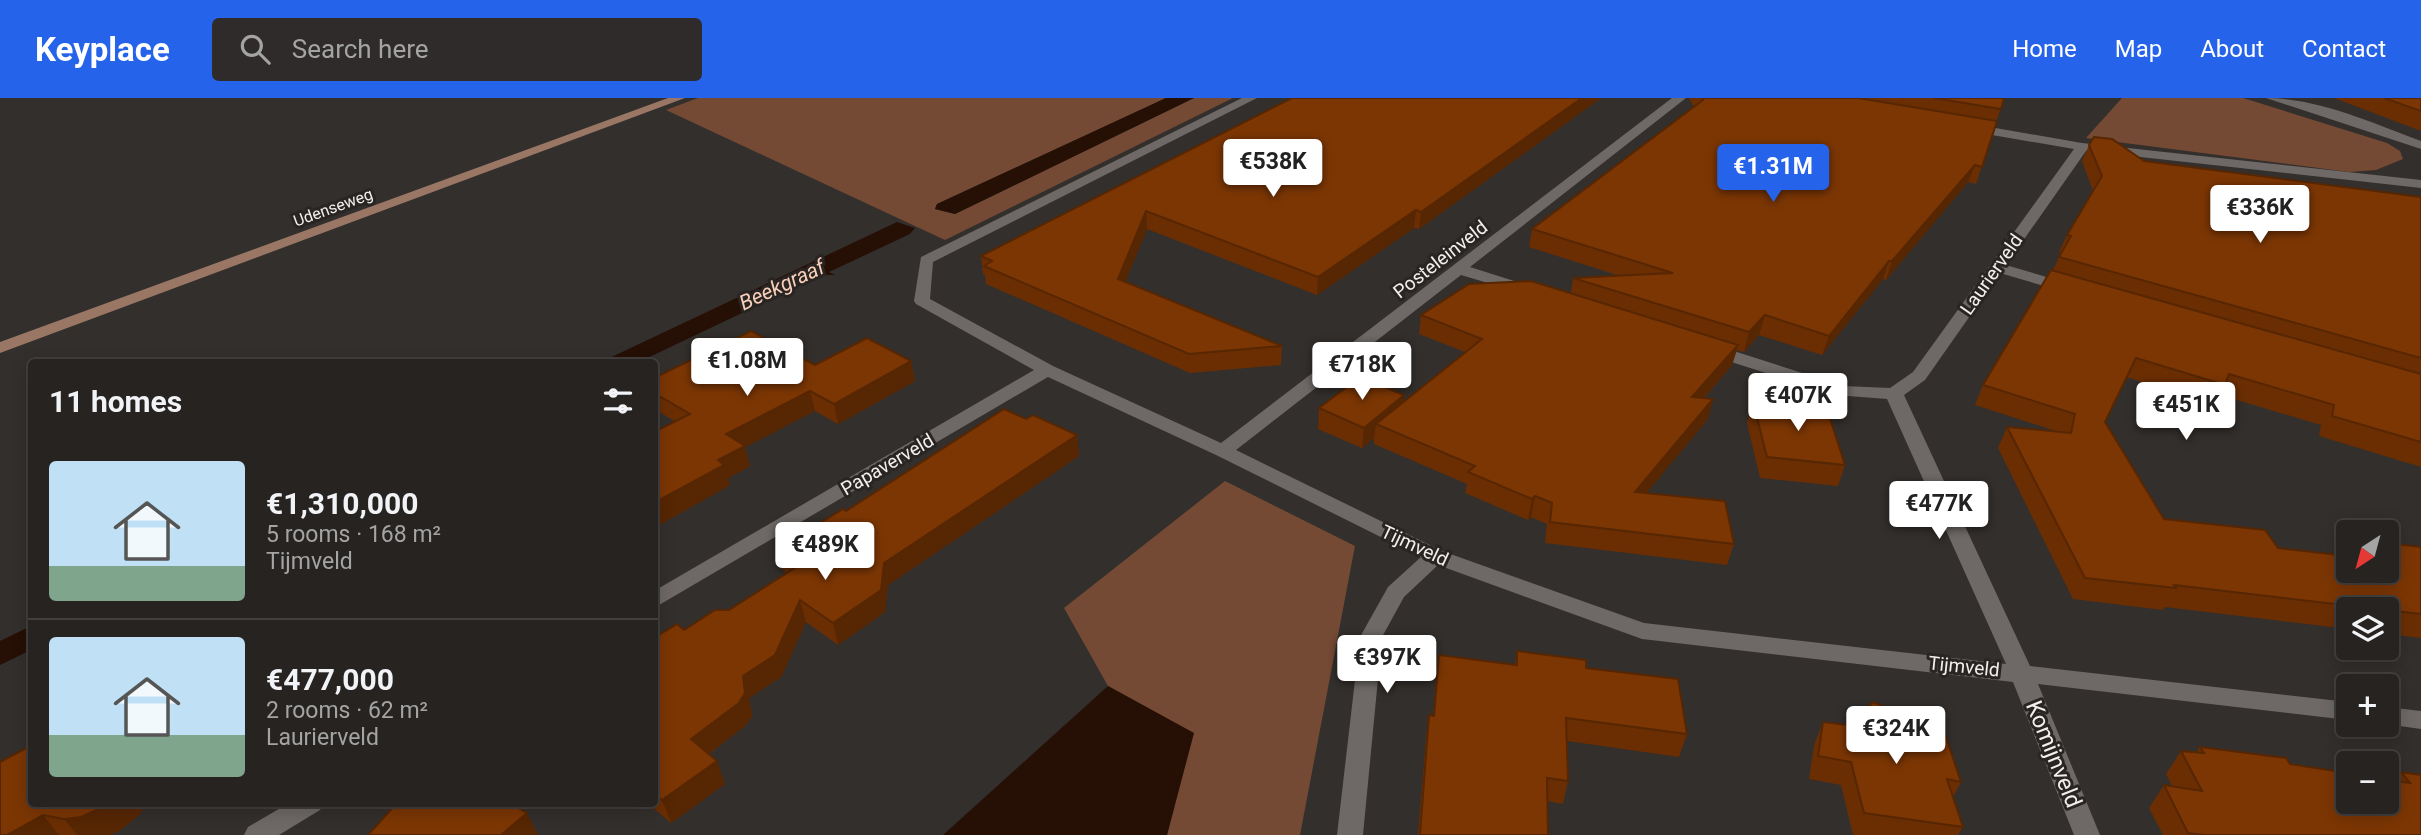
<!DOCTYPE html>
<meta charset="utf-8">
<style>
body{margin:0;font-family:Roboto,sans-serif;background:#2e2b2a;color:#f1f3f6;height:100vh;display:flex;flex-direction:column;font-size:26px;white-space:nowrap}
*{box-sizing:border-box;margin:0}
p{font-size:23px;color:#a4a4a5}
.icon{flex:none;width:38px;height:38px;fill:none;stroke:currentColor;stroke-width:2;stroke-linecap:round;stroke-linejoin:round}
.map{position:relative;flex:1;overflow:hidden}
.sheet{position:absolute;left:28px;top:261px;width:630px;height:448px;display:flex;flex-direction:column;background:#262321;border-radius:7px;box-shadow:0 4px 18px #0003,0 0 0 2px #42403f}
.sheet>*{flex:none}
.needle{width:46px;rotate:216deg}
.controls{position:absolute;left:2336px;top:422px;display:grid;gap:14px}
.controls a{display:grid;place-items:center;width:63px;height:63px;border-radius:7px;background:#262321;box-shadow:0 4px 18px #0003,0 0 0 2px #42403f;font-size:35px}
.price{position:absolute;translate:-50% -60px;padding:0 16px;border-radius:7px;background:#fff;color:#222;font-size:23px;line-height:46px;filter:drop-shadow(0 2px 4px #0008)}
.price::after{content:'';position:absolute;left:50%;top:42px;width:21px;height:16px;margin-left:-10px;background:inherit;clip-path:polygon(0 0,100% 0,50% 100%)}
.price.active{background:#2563eb;color:#fff}
ul{padding:0;list-style:none}
li{display:flex;align-items:center;gap:21px;height:175px;padding:0 21px}
li+li{border-top:2px solid #42403f}
li span{display:grid;place-items:center;flex:none;width:196px;height:140px;border-radius:7px;color:#555}
li>.icon{margin-inline-start:auto}
span .icon{width:84px;height:84px;fill:#fffc;stroke-width:1}
li b{font-size:30px}
h2{display:flex;justify-content:space-between;align-items:center;height:84px;padding:0 21px;font-size:30px}
header{display:flex;align-items:center;gap:42px;box-sizing:border-box;height:98px;padding:0 35px;background:#2563eb;color:#fff}
header strong{font-size:33px}
nav{display:flex;gap:38px;margin-inline-start:auto;font-size:24px}
.search{width:490px;height:63px;background:#2e2b2a;display:flex;align-items:center;gap:18px;box-sizing:border-box;padding:0 24px;border-radius:7px;color:#a4a4a5;font-size:26px}
.map>svg:first-child{display:block}
.green{fill:#754a34}
.water{fill:#260f04}
.lines{fill:none;stroke-linecap:round;stroke-linejoin:round}
.minor{fill:#6e6966;fill-rule:evenodd}
.secondary{fill:#997764;fill-rule:evenodd}
.wall{fill:#6b2e03}
.shaded-wall{fill:#572603}
.building{fill:#7c3604;stroke:#572603;stroke-width:2}
.labels{text-anchor:middle;stroke-width:6;stroke-linejoin:round;paint-order:stroke}
.far-street-label{font-size:16px;fill:#f2efee;stroke:#292523}
.street-label{font-size:19px;fill:#f2efee;stroke:#292523}
.water-label{font-size:21px;font-style:italic;fill:#facfba;stroke:#292523}
.near-street-label{font-size:23px;fill:#f2efee;stroke:#292523}
</style>
<header>
<strong>Keyplace</strong>
<div class="search"><svg class="icon" aria-label="search" viewBox="0 0 24 24"><circle cx="10" cy="10" r="6"/><path d="M15 15l6 6"/></svg>Search here</div>
<nav><a>Home</a><a>Map</a><a>About</a><a>Contact</a></nav>
</header>
<div class="map">
<svg width="2421" height="737" viewBox="0 0 2421 737">
<rect width="100%" height="100%" fill="#332f2c"/>
<g class="green">
<path d="M698,0H1166L937,106L935,111L955,116L1194,0H1233L945,142L666,12Z"/>
<path d="M2122,0H2243L2387,45L2400,53L2403,61L2376,72L2349,74L2086,40Z"/>
<path d="M1225,383L1355,448L1300,737H1167L1193,635L1108,588L1064,510Z"/>
</g>
<g class="water">
<path d="M1166,0H1194L955,116L935,111L937,106Z"/>
<path d="M897,124L915,130L910,136L829,174L835,177H822L639,264H601Z"/>
<path d="M31,528V552L0,567V543Z"/>
<path d="M1108,588L1194,635L1167,737H943Z"/>
</g>
<g class="lines">
<g class="minor">
<path d="M1242,0H1257L933,164L930,201L1053,268L1221,345L1672,0H1686L1470,169L1530,188V194H1518L1461,177L1236,352L1442,453L1644,525L2006,566L1887,301L1835,297L1703,255L1701,251L1703,247H1715L1843,288L1890,290L1913,274L2074,51L1963,32L1961,29L1967,25L2082,45L2421,82V90L2086,53L2006,167L2074,187V193L2068,195L2000,175L1925,282L1904,297L2030,568L2348,604V622L2038,586L2100,737H2074L2013,584L1642,541L1438,467L1404,499L1382,539L1363,737H1337L1360,539L1388,489L1421,459L1216,357L1048,279L654,510V493L1034,272L916,206L914,203L921,159Z"/>
<path d="M2266,0C2318,0 2373,25 2421,43V51Z"/>
<path d="M2387,609L2421,613V631L2385,626Z"/>
<path d="M289,705H324L320,712L279,737H244L248,729Z"/>
</g>
<path class="secondary" d="M668,0H685L0,255V244Z"/>
</g>
<g class="wall">
<path d="M1292,0H1601L1419,131L1414,130L1317,197L1147,131L1125,184L1282,248L1281,267L1190,275L986,186L985,177L983,176L981,158Z"/>
<path d="M1689,0H2004L1976,86L1968,84L1886,182L1883,181L1822,257L1759,237L1744,254L1737,252L1732,267L1704,300L1713,301L1708,321L1646,395L1734,446L1727,467L1545,445L1547,426L1531,419L1528,422L1465,395L1467,386L1374,346V340L1362,350L1318,331L1319,310L1403,304L1465,254L1419,236L1421,217L1571,195L1573,180L1620,178L1529,149L1532,131L1694,9Z"/>
<path d="M2334,0H2421V33Z"/>
<path d="M2089,47L2144,63L2421,99V272L2419,275L2421,276V369L2319,338L2321,327L2220,297L2214,307L2126,279L2105,324L2164,421L2278,450L2387,472V445L2421,449V540L2387,536V511H2348V531L2165,509L2163,512L2073,501L1998,350L2007,329L2059,334L1975,307L1983,287L2053,172L2061,155L2059,154L2067,137L2093,93L2082,63Z"/>
<path d="M911,263L915,283L838,326L815,313L745,349L750,368L728,380L730,387L654,430V334L676,324L654,311V280L815,267Z"/>
<path d="M1753,304L1845,367L1838,388L1760,380L1747,325Z"/>
<path d="M1026,321L1077,337L1079,358L888,487L885,514L838,547L806,524L781,579L749,600L752,618L746,627L709,656L725,686L671,725L648,705H654V540L684,532L729,512L787,475L783,472L778,451L846,413Z"/>
<path d="M1517,553L1586,570L1687,636L1679,659L1567,643L1568,683L1563,706L1547,703L1548,737H1418L1426,640L1429,617L1433,618L1439,557L1515,567Z"/>
<path d="M1823,624L1961,684L1953,699L1963,729L1958,737H1853L1841,687L1809,681L1814,647Z"/>
<path d="M2200,649L2290,666L2394,683L2401,674L2421,677V737H2163L2149,710L2164,687L2172,688L2166,676L2181,653L2196,655Z"/>
<path d="M32,705H146L139,717L119,733L109,737H0Z"/>
</g>
<g class="shaded-wall">
<path d="M1582,0H1601L1419,131L1421,114Z"/>
<path d="M1975,67L1968,84L1886,182L1892,163Z"/>
<path d="M1416,112L1414,130L1317,197L1318,179Z"/>
<path d="M1146,113L1147,131L1119,199L1118,181Z"/>
<path d="M1889,163L1883,181L1822,257L1829,238Z"/>
<path d="M1765,217L1759,237L1744,254L1749,234Z"/>
<path d="M1738,247L1732,267L1687,319L1692,299Z"/>
<path d="M911,263L915,283L838,326L834,306Z"/>
<path d="M810,293L815,313L745,349L750,368L728,380L730,387L654,430V405L718,362L726,336Z"/>
<path d="M1404,297L1402,317L1376,326L1374,340L1362,350L1364,330Z"/>
<path d="M1713,301L1708,321L1630,415L1635,394Z"/>
<path d="M1077,337L1079,358L888,487L885,514L838,547L833,525L884,465Z"/>
<path d="M1535,398L1531,419L1528,422L1532,401Z"/>
<path d="M800,502L806,524L781,579L749,600L752,618L746,627L699,663L691,641L743,578Z"/>
<path d="M717,663L725,686L671,725L662,702Z"/>
<path d="M108,705H146L139,717L119,733L109,737H77L64,721Z"/>
<path d="M527,715L538,737H501Z"/>
<path d="M43,717L59,737H7Z"/>
</g>
<g class="building">
<path d="M1292,0H1582L1421,114L1416,112L1318,179L1146,113L1118,181L1282,248L1189,256L984,168L992,163L981,158Z"/>
<path d="M1702,0H1858L1997,23L1982,69L1975,67L1892,163H1889L1829,238L1765,217L1749,234L1573,180L1673,175L1532,131L1703,2Z"/>
<path d="M1934,0H2004L2001,11Z"/>
<path d="M2384,0H2421V13Z"/>
<path d="M2094,39L2112,41L2144,63L2421,99V260L2059,159L2071,138L2067,137L2102,78L2089,47Z"/>
<path d="M2051,172L2421,276V344L2332,318L2334,307L2229,276L2225,287L2136,260L2105,324L2164,421L2265,432L2278,450L2348,458V472H2387V462L2393,463L2387,455V445L2421,449V516L2387,512V511H2377L2174,487L2176,490L2085,480L2007,329L2071,335L2075,316L1983,287Z"/>
<path d="M1531,183L1738,247L1692,299L1713,301L1635,394L1725,403L1734,446L1550,424L1552,405L1535,398L1532,401L1468,374L1475,368L1376,326L1482,241L1421,217L1469,186Z"/>
<path d="M751,233L815,267L867,240L911,263L834,306L810,293L726,336L745,348L718,362L724,367L654,405V334L690,316L654,295V280Z"/>
<path d="M1360,279L1404,297L1364,330L1319,310Z"/>
<path d="M1753,304L1827,311L1845,367L1767,359Z"/>
<path d="M1004,311L1026,321L1033,317L1077,337L884,465L881,492L833,525L800,502L775,557L743,578L745,595L739,605L691,641L717,663L662,702L654,696V540L677,526L684,532L715,512H729L801,466L778,451L843,411L846,413Z"/>
<path d="M1517,553L1586,562V570L1678,581L1687,636L1566,620L1568,683L1547,680L1548,737H1420L1429,617L1434,618L1439,557L1517,567Z"/>
<path d="M1873,604L1895,613L1917,635L1946,639L1961,684L1947,681L1963,729L1864,715L1851,664L1818,658L1823,624L1848,627Z"/>
<path d="M32,647V705H108L101,710L81,719L64,721L43,717L7,737H0V664Z"/>
<path d="M2200,649L2286,660L2290,666L2348,675V704H2387V682L2410,685L2401,674L2421,677V737H2205L2188,735L2164,687L2202,693L2181,653L2204,655Z"/>
<path d="M397,705H509L527,715L501,737H368Z"/>
</g>
<g class="labels">
<g class="far-street-label">
<text transform="translate(333 109) rotate(-20)" y="6">Udenseweg</text>
</g>
<g class="street-label">
<text transform="translate(1440 161) rotate(-38)" y="7">Posteleinveld</text>
<text transform="translate(1991 176) rotate(-55)" y="7">Laurierveld</text>
<text transform="translate(887 366) rotate(-30)" y="7">Papaverveld</text>
<text transform="translate(1415 447) rotate(25)" y="7">Tijmveld</text>
<text transform="translate(1964 568) rotate(6)" y="7">Tijmveld</text>
</g>
<g class="water-label">
<text transform="translate(782 187) rotate(-25)" y="7">Beekgraaf</text>
</g>
<g class="near-street-label">
<text transform="translate(2054 656) rotate(68)" y="8">Komijnveld</text>
</g>
</g>
</svg>
<div class="controls">
<a><svg class="needle" viewBox="-14 -14 28 28"><path d="M0-13l5 13h-10z" fill="#e53935"/><path d="M0 13l5-13h-10z" fill="#a4a4a5"/></svg></a>
<a><svg class="icon" aria-label="layers" viewBox="0 0 24 24"><path d="M12 4l9 5-9 5-9-5zM3 14l9 5 9-5"/></svg></a>
<a>+</a>
<a>−</a>
</div>
<b class="price" style="left:1273px;top:101px">€538K</b>
<b class="price active" style="left:1773px;top:106px">€1.31M</b>
<b class="price" style="left:2260px;top:147px">€336K</b>
<b class="price" style="left:747px;top:300px">€1.08M</b>
<b class="price" style="left:1362px;top:304px">€718K</b>
<b class="price" style="left:1798px;top:335px">€407K</b>
<b class="price" style="left:2186px;top:344px">€451K</b>
<b class="price" style="left:1939px;top:443px">€477K</b>
<b class="price" style="left:825px;top:484px">€489K</b>
<b class="price" style="left:1387px;top:597px">€397K</b>
<b class="price" style="left:1896px;top:668px">€324K</b>
<section class="sheet">
<h2>11 homes<svg class="icon" aria-label="filters" viewBox="0 0 24 24"><path d="M4 7h16M4 17h16"/><circle cx="9" cy="7" r="2"/><circle cx="15" cy="17" r="2"/></svg></h2>
<ul>
<li><span style="background:linear-gradient(#bfe0f5 75%,#7fa58c 0)"><svg class="icon" aria-label="home" viewBox="0 0 24 24"><path d="M3 11l9-7 9 7M6 9v11h12V9"/></svg></span><div><b>€1,310,000</b><p>5 rooms · 168 m²</p><p>Tijmveld</p></div></li>
<li><span style="background:linear-gradient(#bfe0f5 70%,#7fa58c 0)"><svg class="icon" aria-label="home" viewBox="0 0 24 24"><path d="M3 11l9-7 9 7M6 9v11h12V9"/></svg></span><div><b>€477,000</b><p>2 rooms · 62 m²</p><p>Laurierveld</p></div></li>
</ul>
</section>
</div>
